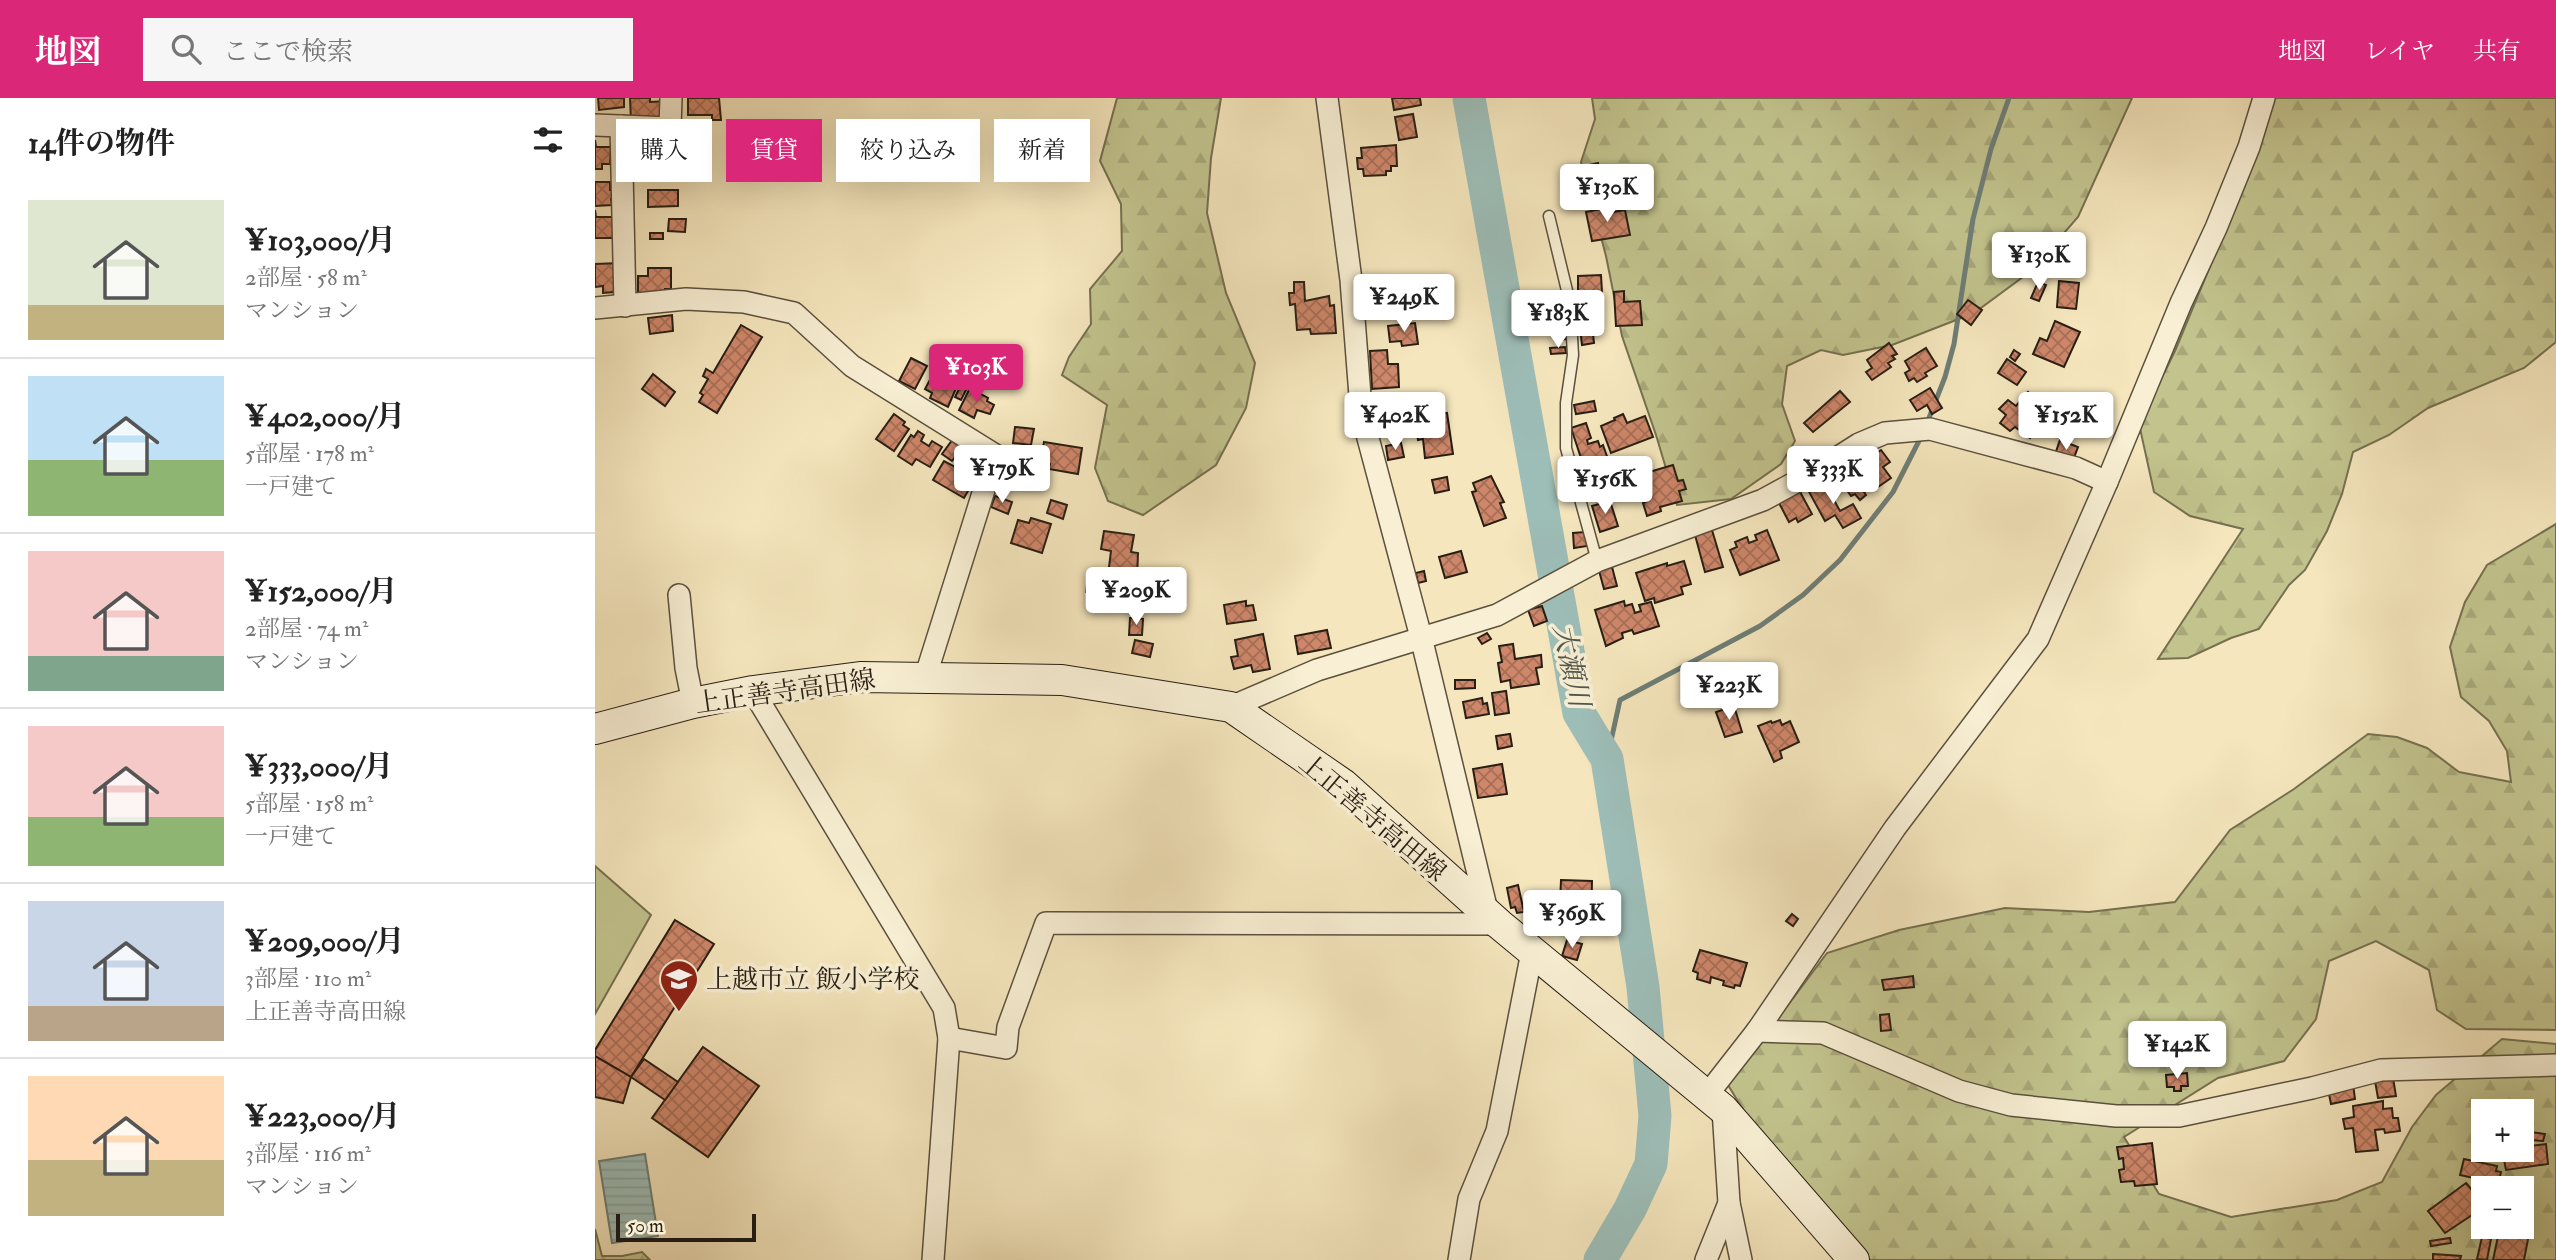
<!DOCTYPE html>
<html lang="ja">
<meta charset="utf-8">
<style>
body{margin:0;font-family:"IM FELL Double Pica","Noto Serif JP",serif;background:#f6f6f6;color:#222;height:100vh;display:flex;flex-direction:column;font-size:26px;white-space:nowrap}
*{box-sizing:border-box;margin:0}
p{font-size:23px;color:#767676}
.icon{flex:none;width:38px;height:38px;fill:none;stroke:currentColor;stroke-width:2;stroke-linecap:round;stroke-linejoin:round}
.map{position:relative;flex:1;overflow:hidden}
.details{display:flex;flex-direction:column;background:#fff;width:595px}
.details>*{flex:none}
.hud{position:absolute;left:21px;top:21px;width:665px;height:63px;display:flex;gap:14px}
.controls{position:absolute;left:1876px;top:1001px;display:grid;gap:14px}
.controls a{display:grid;place-items:center;width:63px;height:63px;border-radius:0px;background:#fff;box-shadow:0 7px 28px #0002;font-size:35px}
.scale{position:absolute;left:21px;bottom:18px;width:140px;box-sizing:border-box;padding-left:7px;border:4px solid #281e14;border-top:0;font-size:19px;line-height:24px;white-space:nowrap;color:#281e14;-webkit-text-stroke:5px #f8efd4;paint-order:stroke}
.price{position:absolute;translate:-50% -60px;padding:0 16px;border-radius:7px;background:#fff;color:#222;font-size:23px;line-height:46px;filter:drop-shadow(0 2px 4px #0008)}
.price::after{content:'';position:absolute;left:50%;top:42px;width:21px;height:16px;margin-left:-10px;background:inherit;clip-path:polygon(0 0,100% 0,50% 100%)}
.price.on{background:#db2777;color:#fff}
ul{padding:0;list-style:none}
li{display:flex;align-items:center;gap:21px;height:175px;padding:0 28px}
li+li{border-top:2px solid #e0e0e0}
li span{display:grid;place-items:center;flex:none;width:196px;height:140px;border-radius:0px;color:#555}
li>.icon{margin-inline-start:auto}
span .icon{width:84px;height:84px;fill:#fffc;stroke-width:1}
li b{font-size:30px}
h2{display:flex;justify-content:space-between;align-items:center;height:84px;padding:0 28px;font-size:30px}
.pill{padding:0 24px;border-radius:0px;background:#fff;box-shadow:0 7px 28px #0002;font-size:24px;line-height:63px}
.pill.on{background:#db2777;color:#fff}
header{display:flex;align-items:center;gap:42px;box-sizing:border-box;height:98px;padding:0 35px;background:#db2777;color:#fff}
header strong{font-size:33px}
nav{display:flex;gap:38px;margin-inline-start:auto;font-size:24px}
.search{width:490px;height:63px;background:#f6f6f6;display:flex;align-items:center;gap:18px;box-sizing:border-box;padding:0 24px;border-radius:0px;color:#767676;font-size:26px}
main{display:flex;flex:1;min-height:0}
.map>svg:first-child{display:block}
.forest{fill:url(#forest-firs);stroke:#757050;stroke-width:2;fill-rule:evenodd}
.pitch{fill:#c2c38d;stroke:#757050;stroke-width:2}
.water{fill:url(#water-rules);stroke:#6e7e76;stroke-width:2}
.lines{fill:none;stroke-linecap:round;stroke-linejoin:round}
.stream{stroke:#6e7e76;stroke-width:5}
.river{stroke:#9dbeb8;stroke-width:33}
.building{fill:url(#building-cross-hatch);stroke:#281e14;stroke-width:2}
.lane-casing{stroke:#5b503e;stroke-width:13}
.street-casing{stroke:#5b503e;stroke-width:24}
.secondary-casing{stroke:#281e14;stroke-width:32}
.lane{stroke:#f8efd4;stroke-width:10}
.street{stroke:#f8efd4;stroke-width:21}
.secondary{stroke:#f8efd4;stroke-width:30}
.labels{text-anchor:middle;stroke-width:7;stroke-linejoin:round;paint-order:stroke}
.street-label{font-size:26px;fill:#281e14;stroke:#f8efd4}
.poi-label{font-size:26px;fill:#281e14;stroke:#f8efd4;text-anchor:start}
.water-label{font-size:28px;font-style:italic;fill:#51564d;stroke:#f8efd4}
</style>
<header>
<strong>地図</strong>
<div class="search"><svg class="icon" aria-label="search" viewBox="0 0 24 24"><circle cx="10" cy="10" r="6"/><path d="M15 15l6 6"/></svg>ここで検索</div>
<nav><a>地図</a><a>レイヤ</a><a>共有</a></nav>
</header>
<main>
<section class="details">
<h2>14件の物件<svg class="icon" aria-label="filters" viewBox="0 0 24 24"><path d="M4 7h16M4 17h16"/><circle cx="9" cy="7" r="2"/><circle cx="15" cy="17" r="2"/></svg></h2>
<ul>
<li><span style="background:linear-gradient(#dfe7d0 75%,#c2b280 0)"><svg class="icon" aria-label="home" viewBox="0 0 24 24"><path d="M3 11l9-7 9 7M6 9v11h12V9"/></svg></span><div><b>¥103,000/月</b><p>2部屋 · 58 m²</p><p>マンション</p></div></li>
<li><span style="background:linear-gradient(#bfe0f5 60%,#8fb573 0)"><svg class="icon" aria-label="home" viewBox="0 0 24 24"><path d="M3 11l9-7 9 7M6 9v11h12V9"/></svg></span><div><b>¥402,000/月</b><p>5部屋 · 178 m²</p><p>一戸建て</p></div></li>
<li><span style="background:linear-gradient(#f6c9c9 75%,#7fa58c 0)"><svg class="icon" aria-label="home" viewBox="0 0 24 24"><path d="M3 11l9-7 9 7M6 9v11h12V9"/></svg></span><div><b>¥152,000/月</b><p>2部屋 · 74 m²</p><p>マンション</p></div></li>
<li><span style="background:linear-gradient(#f6c9c9 65%,#8fb573 0)"><svg class="icon" aria-label="home" viewBox="0 0 24 24"><path d="M3 11l9-7 9 7M6 9v11h12V9"/></svg></span><div><b>¥333,000/月</b><p>5部屋 · 158 m²</p><p>一戸建て</p></div></li>
<li><span style="background:linear-gradient(#c9d6e8 75%,#b9a48a 0)"><svg class="icon" aria-label="home" viewBox="0 0 24 24"><path d="M3 11l9-7 9 7M6 9v11h12V9"/></svg></span><div><b>¥209,000/月</b><p>3部屋 · 110 m²</p><p>上正善寺高田線</p></div></li>
<li><span style="background:linear-gradient(#ffd9b3 60%,#c2b280 0)"><svg class="icon" aria-label="home" viewBox="0 0 24 24"><path d="M3 11l9-7 9 7M6 9v11h12V9"/></svg></span><div><b>¥223,000/月</b><p>3部屋 · 116 m²</p><p>マンション</p></div></li>
</ul>
</section>
<div class="map">
<svg width="1961" height="1162" viewBox="0 0 1961 1162">
<defs>
<pattern id="forest-firs" width="22" height="20" patternUnits="userSpaceOnUse" patternTransform="scale(1.75)"><rect width="22" height="20" fill="#c2c38d"/><path d="M5 1l3.5 6h-7zM16 11l3.5 6h-7z" fill="#a7a779"/></pattern>
<pattern id="water-rules" width="6" height="5" patternUnits="userSpaceOnUse" patternTransform="scale(1.75)"><rect width="6" height="5" fill="#9dbeb8"/><path d="M0 2.5h6" fill="none" stroke="#87a39d"/></pattern>
<pattern id="building-cross-hatch" width="8" height="8" patternUnits="userSpaceOnUse" patternTransform="scale(1.75)"><rect width="8" height="8" fill="#ce876a"/><path d="M0 0l8 8M0 8l8-8" fill="none" stroke="#a76e56"/></pattern>
</defs>
<rect width="100%" height="100%" fill="#f5e6bd"/>
<filter id="stains"><feTurbulence type="fractalNoise" baseFrequency=".00286" numOctaves="4"/><feColorMatrix values="0 0 0 0 .2 0 0 0 0 .09 0 0 0 0 .02 0 0 0 .5 -.17"/></filter>
<radialGradient id="worn" r=".72"><stop offset=".6" stop-color="#630" stop-opacity="0"/><stop offset="1" stop-color="#630" stop-opacity=".3"/></radialGradient>
<g class="forest">
<path d="M522,0H626L616,60L612,115L631,195L660,265L651,310L621,367L548,417L513,403L500,370L512,307L467,277L474,259L496,226L495,191L527,153L526,106L505,63Z"/>
<path d="M997,0H1537L1483,119L1436,173L1379,215L1297,247L1248,257L1226,252L1192,268L1187,306L1200,343L1186,366L1136,401L1082,407L1061,337L1027,238L1011,158L986,64L1000,21Z"/>
<path d="M1678,0H1961V244L1929,270L1833,310L1794,337L1758,354L1747,396L1732,433L1710,472L1694,487L1664,531L1636,540L1593,560L1563,561L1648,431L1595,418L1559,394L1544,326L1580,253L1648,89Z"/>
<path d="M1961,426V932L1871,931L1842,912L1834,872L1781,843L1734,863L1721,921L1689,963L1623,980L1529,1039L1564,1096L1636,1119L1742,1102L1787,1084L1817,1029L1841,997L1907,941L1961,946V1162H1240L1133,987L1232,855L1304,832L1410,810L1494,814L1580,804L1635,732L1699,691L1773,636L1802,639L1832,650L1864,674L1916,684L1912,653L1894,623L1866,599L1855,549L1870,504L1892,467ZM1888,1013H1927V1052H1888ZM1888,1090H1927V1129H1888Z"/>
<path d="M0,1131L7,1158H27L47,1154L55,1162H0Z"/>
</g>
<path class="pitch" d="M0,768L56,817L0,916Z"/>
<path class="water" d="M50,1056L63,1138L17,1145L4,1063Z"/>
<g class="lines">
<g class="stream">
<path d="M1332,325L1350,279L1359,246L1378,121L1396,51L1414,0"/>
<path d="M1012,661L1025,602L1165,528L1208,497L1245,462L1298,394L1327,337"/>
</g>
<path class="river" d="M874,0L984,615L1012,661L1048,889L1060,1018L1056,1066L1035,1111L1005,1162"/>
</g>
<g class="building">
<path d="M3,0H29V9L4,12Z"/>
<path d="M35,0H55V4L72,3L73,21L36,23Z"/>
<path d="M93,0H124L126,22H117V17H93Z"/>
<path d="M797,0H825L826,7L799,12Z"/>
<path d="M818,16L822,39L804,42L800,19Z"/>
<path d="M0,42L1,49H16L15,66H7V71H0Z"/>
<path d="M801,47L802,68H796V73H791V77L769,78L768,71H763L762,60H767L766,50Z"/>
<path d="M1003,65L1009,90L977,97L973,80L995,75L994,67Z"/>
<path d="M0,84H15V92H20L21,101H16L17,107L0,108Z"/>
<path d="M53,92H83V108L53,109Z"/>
<path d="M1011,110L1012,115L1030,112L1035,137L997,143L991,114Z"/>
<path d="M0,112L1,119H19L18,140H0Z"/>
<path d="M74,121H91L90,134L73,133Z"/>
<rect x="55" y="135" width="13" height="6"/>
<path d="M24,165L20,194L8,195V188L0,189V166Z"/>
<path d="M53,170H76V191H70V197L43,198V178H53Z"/>
<path d="M1006,177L1007,194L983,195V178Z"/>
<path d="M1464,183L1484,185L1481,211L1462,209Z"/>
<path d="M699,184H709L710,203L734,198L735,208L739,207L741,235L716,236L715,231L702,232L700,206L695,207L694,195H699Z"/>
<path d="M1443,184L1451,187L1444,203L1436,200Z"/>
<path d="M792,189L793,196L798,195L799,206L794,207L795,210L776,214L772,192Z"/>
<path d="M1029,193V204L1045,203L1047,227L1021,228L1019,194Z"/>
<path d="M1373,202L1387,212L1376,227L1362,216Z"/>
<path d="M77,217L78,233L55,236L53,220Z"/>
<path d="M996,218L999,245L987,247L984,220Z"/>
<path d="M969,222L972,241L962,242L959,224Z"/>
<path d="M1460,223L1485,234L1469,269L1438,256L1445,240L1452,243Z"/>
<path d="M820,225L823,246L807,248L806,243L795,244L793,228Z"/>
<path d="M146,227L167,239L122,315L104,304L108,297L105,295L113,281L108,278L111,271L118,275Z"/>
<path d="M1294,245L1302,256L1297,258L1300,261L1293,265L1296,269L1277,282L1271,274L1277,270L1272,262Z"/>
<path d="M970,249L971,255L956,256L955,250Z"/>
<path d="M1331,250L1342,268L1330,275L1332,278L1322,284L1319,280L1314,283L1310,275L1315,272L1310,263Z"/>
<path d="M792,252L793,266H803L804,289L777,291L775,253Z"/>
<path d="M1419,252L1425,256L1420,263L1415,259Z"/>
<path d="M316,260L332,268L320,291L304,283Z"/>
<path d="M1412,261L1431,274L1422,287L1403,275Z"/>
<path d="M58,276L80,294L70,308L47,291Z"/>
<path d="M338,276L362,288L353,309L335,300L337,295L330,291Z"/>
<path d="M368,283L374,286L366,302L360,299Z"/>
<path d="M375,290L393,300L392,303L399,307L395,316L382,312L379,320L364,312Z"/>
<path d="M1335,290L1347,310L1337,316L1332,307L1322,313L1315,302Z"/>
<path d="M1245,293L1255,304L1218,334L1209,325Z"/>
<path d="M1433,294L1449,307L1443,314L1449,320L1435,340L1420,329L1415,333L1405,325L1411,317L1404,311L1413,302L1421,308Z"/>
<path d="M813,302L816,317L803,319L805,326L784,330L780,307Z"/>
<path d="M999,303L1001,313L981,316L979,307Z"/>
<path d="M852,315L858,356L830,360L828,341L823,342L821,327L827,326L826,319Z"/>
<path d="M299,316L310,324L308,327L314,331L299,353L281,341Z"/>
<path d="M1028,316L1032,325L1050,318L1058,339L1016,355L1006,328L1020,322L1019,320Z"/>
<path d="M991,325L996,340L992,342L993,346L1003,343L1005,349L1008,347L1014,364L990,372L976,330Z"/>
<path d="M420,329L439,331L436,347L418,345Z"/>
<path d="M323,333L329,337L326,343L334,348L337,343L347,349L335,369L321,361L317,367L303,358L316,337L319,339Z"/>
<path d="M358,341L368,349L357,363L347,356Z"/>
<path d="M1465,342L1483,349L1477,365L1459,359Z"/>
<path d="M449,344L487,350L483,376L454,371L455,366L445,365Z"/>
<path d="M806,345L809,359L793,362L791,348Z"/>
<path d="M1286,352L1295,364L1288,369L1296,380L1283,389L1280,386L1269,394L1271,397L1265,402L1260,396L1256,398L1243,380L1251,374L1247,369L1255,363L1259,370Z"/>
<path d="M366,362L375,367L374,370L377,372L372,381L378,384L369,400L338,382L349,363L362,370Z"/>
<path d="M1078,367L1083,383L1088,382L1091,391L1084,393L1087,403L1065,409L1066,413L1052,418L1048,405L1052,403L1044,377Z"/>
<path d="M1013,373L1018,388L1003,394L1005,399L995,402L989,382Z"/>
<path d="M896,378L909,404L905,405L911,420L889,428L877,394L881,393L878,385Z"/>
<path d="M852,379L854,392L840,395L837,382Z"/>
<path d="M1229,384L1245,413L1258,406L1266,420L1248,430L1240,417L1230,423L1213,392Z"/>
<path d="M1204,392L1217,416L1203,424L1201,420L1194,424L1183,403Z"/>
<path d="M400,398L417,404L413,416L396,409Z"/>
<path d="M456,402L472,407L468,421L452,415Z"/>
<path d="M1015,403L1023,428L1005,434L997,408Z"/>
<path d="M436,420L456,426L447,455L416,445L423,422L434,425Z"/>
<path d="M1117,432L1128,469L1110,474L1100,437Z"/>
<path d="M1172,432L1184,462L1145,477L1135,452L1142,449L1140,444L1152,439L1154,445L1162,442L1160,437Z"/>
<path d="M509,433L539,437L536,454L543,455L542,481L513,477L516,453L506,451Z"/>
<path d="M990,434L992,448L979,450L978,435Z"/>
<path d="M866,453L872,474L850,480L844,459Z"/>
<path d="M1089,463L1096,486L1086,489L1088,496L1060,505L1059,500L1050,503L1041,475L1072,465V468Z"/>
<path d="M1016,465L1022,488L1009,491L1003,469Z"/>
<path d="M829,473L831,483L823,485L821,475Z"/>
<path d="M493,478L505,480L503,495L520,497V493L536,495L535,506L527,505L526,512L500,509L502,496L491,494Z"/>
<path d="M651,503V508L658,507L661,522L632,526L629,507Z"/>
<path d="M1029,503L1030,508L1037,506L1040,515L1046,513L1044,507L1056,504L1064,528L1039,536L1037,532L1027,535L1028,540L1011,548L1000,512Z"/>
<path d="M947,508L952,523L939,528L933,512Z"/>
<path d="M535,520L548,521L547,537H534Z"/>
<path d="M732,532L736,550L703,556L700,538Z"/>
<path d="M892,535L896,541L887,546L883,540Z"/>
<path d="M668,536L675,571L658,574L656,567L639,571L636,559L643,558L640,542Z"/>
<path d="M540,542L558,546L555,559L537,555Z"/>
<path d="M918,546L920,561L946,557L947,569L941,570L944,586L916,590L915,582L906,584L903,565L907,564L904,548Z"/>
<path d="M860,582H880V590L860,591Z"/>
<path d="M911,593L914,615L900,617L897,595Z"/>
<path d="M887,600L888,606L892,605L894,616L871,620L868,604Z"/>
<path d="M1139,608L1147,634L1130,639L1121,614Z"/>
<path d="M1185,622L1187,627L1195,623L1204,644L1185,653L1187,660L1179,664L1163,628L1176,623L1177,625Z"/>
<path d="M915,636L917,648L903,651L901,638Z"/>
<path d="M907,666L912,696L883,700L878,671Z"/>
<path d="M966,782L997,783L996,827H988V815L972,814L973,806L965,805Z"/>
<path d="M923,787L929,814L922,815L920,809L916,810L912,790Z"/>
<path d="M1197,816L1203,821L1198,828L1191,823Z"/>
<path d="M80,822L119,846L36,979L0,958V952Z"/>
<path d="M972,842L987,846L982,862L967,858Z"/>
<path d="M1105,852L1152,865L1145,888L1140,887L1139,890L1128,887L1129,883L1116,879L1115,885L1102,881L1103,875L1098,873Z"/>
<path d="M1318,878L1319,889L1289,892L1287,882Z"/>
<path d="M1294,916L1296,932L1286,933L1285,917Z"/>
<path d="M108,949L164,988L113,1059L57,1020Z"/>
<path d="M0,958L36,979L28,1005L0,999Z"/>
<path d="M49,961L83,984L70,1002L36,979Z"/>
<path d="M1592,975L1593,988H1586V993H1579V989H1572L1571,977Z"/>
<path d="M1798,980L1801,998L1783,1000L1780,983Z"/>
<path d="M1758,986L1760,1001L1736,1006L1734,996L1745,994V988Z"/>
<path d="M1788,1003V1011L1797,1010L1798,1020H1803L1805,1033L1790,1035L1789,1031L1780,1032L1783,1052L1761,1054L1758,1030L1750,1031L1748,1021L1759,1019L1758,1008Z"/>
<path d="M1927,1033L1950,1036L1948,1043L1927,1041Z"/>
<path d="M1557,1045L1562,1086L1540,1088L1539,1083L1526,1084L1524,1072L1529,1071L1528,1060L1524,1061L1522,1049Z"/>
<path d="M1951,1046L1953,1066L1911,1072L1907,1052H1927V1049Z"/>
<path d="M1869,1061L1902,1068L1901,1073L1906,1074L1903,1087L1878,1084L1879,1080L1865,1077Z"/>
<path d="M1871,1085L1884,1100L1880,1104L1886,1111L1850,1135L1833,1113Z"/>
<path d="M1905,1129L1935,1131L1929,1162H1898Z"/>
<path d="M1887,1139L1896,1141L1892,1162L1882,1161Z"/>
<path d="M1855,1140L1856,1145L1836,1148L1835,1143Z"/>
<path d="M1838,1156L1866,1158L1865,1162H1838Z"/>
</g>
<g class="lines">
<defs>
<path id="lane" d="M954,118L975,205L978,257L971,305V350L1002,463"/>
<g id="street">
<path d="M732,0L756,182L765,298L769,325L826,539L893,817"/>
<path d="M0,27L75,30L76,0"/>
<path d="M26,28L30,208"/>
<path d="M0,210L91,201L149,204L199,215L257,268L400,357L330,580"/>
<path d="M84,497L91,570L98,605"/>
<path d="M158,593L349,910L354,940L338,1162"/>
<path d="M636,609L722,572L902,517L1002,463L1168,402L1223,372L1264,346L1290,335L1335,331L1481,370L1512,384"/>
<path d="M1162,933L1228,935L1364,993L1416,1007L1521,1018H1584L1717,990L1786,972L1961,967"/>
<path d="M354,940L411,950L413,929L451,825L904,826"/>
<path d="M1112,997L1162,933L1300,730L1443,541L1512,384L1586,205L1621,130L1654,49L1669,0"/>
<path d="M1128,1011L1134,1105L1146,1162"/>
<path d="M864,1162L874,1101L902,1033L937,854"/>
<path d="M1111,1162L1134,1105"/>
</g>
<path id="secondary" d="M0,631L98,605L158,593L265,579L467,582L636,609L748,686L904,826L1128,1011L1259,1162"/>
</defs>
<use href="#lane" class="lane-casing"/>
<use href="#street" class="street-casing"/>
<use href="#secondary" class="secondary-casing"/>
<use href="#lane" class="lane"/>
<use href="#street" class="street"/>
<use href="#secondary" class="secondary"/>
</g>
<defs>
<symbol id="school-pin" viewBox="-11 -11 22 30"><path d="M0 17L-7.5 6A9.5 9.5 0 1 1 7.5 6Z" fill="#8f2418" stroke="#f8efd4"/><path d="M0-5L7-2L0 1L-7-2ZM-4 1L0 2.5L4 1V4Q0 6-4 4Z" fill="#fff"/></symbol>
</defs>
<g fill-rule="evenodd">
<use href="#school-pin" x="62" y="859" width="44" height="60"/>
</g>
<g class="labels">
<g class="street-label">
<text transform="translate(190 593) rotate(-8)" y="9">上正善寺高田線</text>
<text transform="translate(778 719) rotate(40)" y="9">上正善寺高田線</text>
</g>
<g class="poi-label">
<text x="111" y="890">上越市立 飯小学校</text>
</g>
<g class="water-label">
<text transform="translate(977 567) rotate(78)" y="10">大瀬川</text>
</g>
</g>
<rect width="100%" height="100%" filter="url(#stains)"/>
<rect width="100%" height="100%" fill="url(#worn)"/>
</svg>
<div class="controls">
<a>+</a>
<a>−</a>
</div>
<div class="scale">50 m</div>
<b class="price" style="left:1012px;top:126px">¥130K</b>
<b class="price" style="left:1444px;top:194px">¥130K</b>
<b class="price" style="left:809px;top:236px">¥249K</b>
<b class="price" style="left:963px;top:252px">¥183K</b>
<b class="price on" style="left:381px;top:306px">¥103K</b>
<b class="price" style="left:800px;top:354px">¥402K</b>
<b class="price" style="left:1471px;top:354px">¥152K</b>
<b class="price" style="left:407px;top:407px">¥179K</b>
<b class="price" style="left:1238px;top:408px">¥333K</b>
<b class="price" style="left:1010px;top:418px">¥156K</b>
<b class="price" style="left:541px;top:529px">¥209K</b>
<b class="price" style="left:1134px;top:624px">¥223K</b>
<b class="price" style="left:977px;top:852px">¥369K</b>
<b class="price" style="left:1582px;top:983px">¥142K</b>
<div class="hud">
<a class="pill">購入</a>
<a class="pill on">賃貸</a>
<a class="pill">絞り込み</a>
<a class="pill">新着</a>
</div>
</div>
</main>
